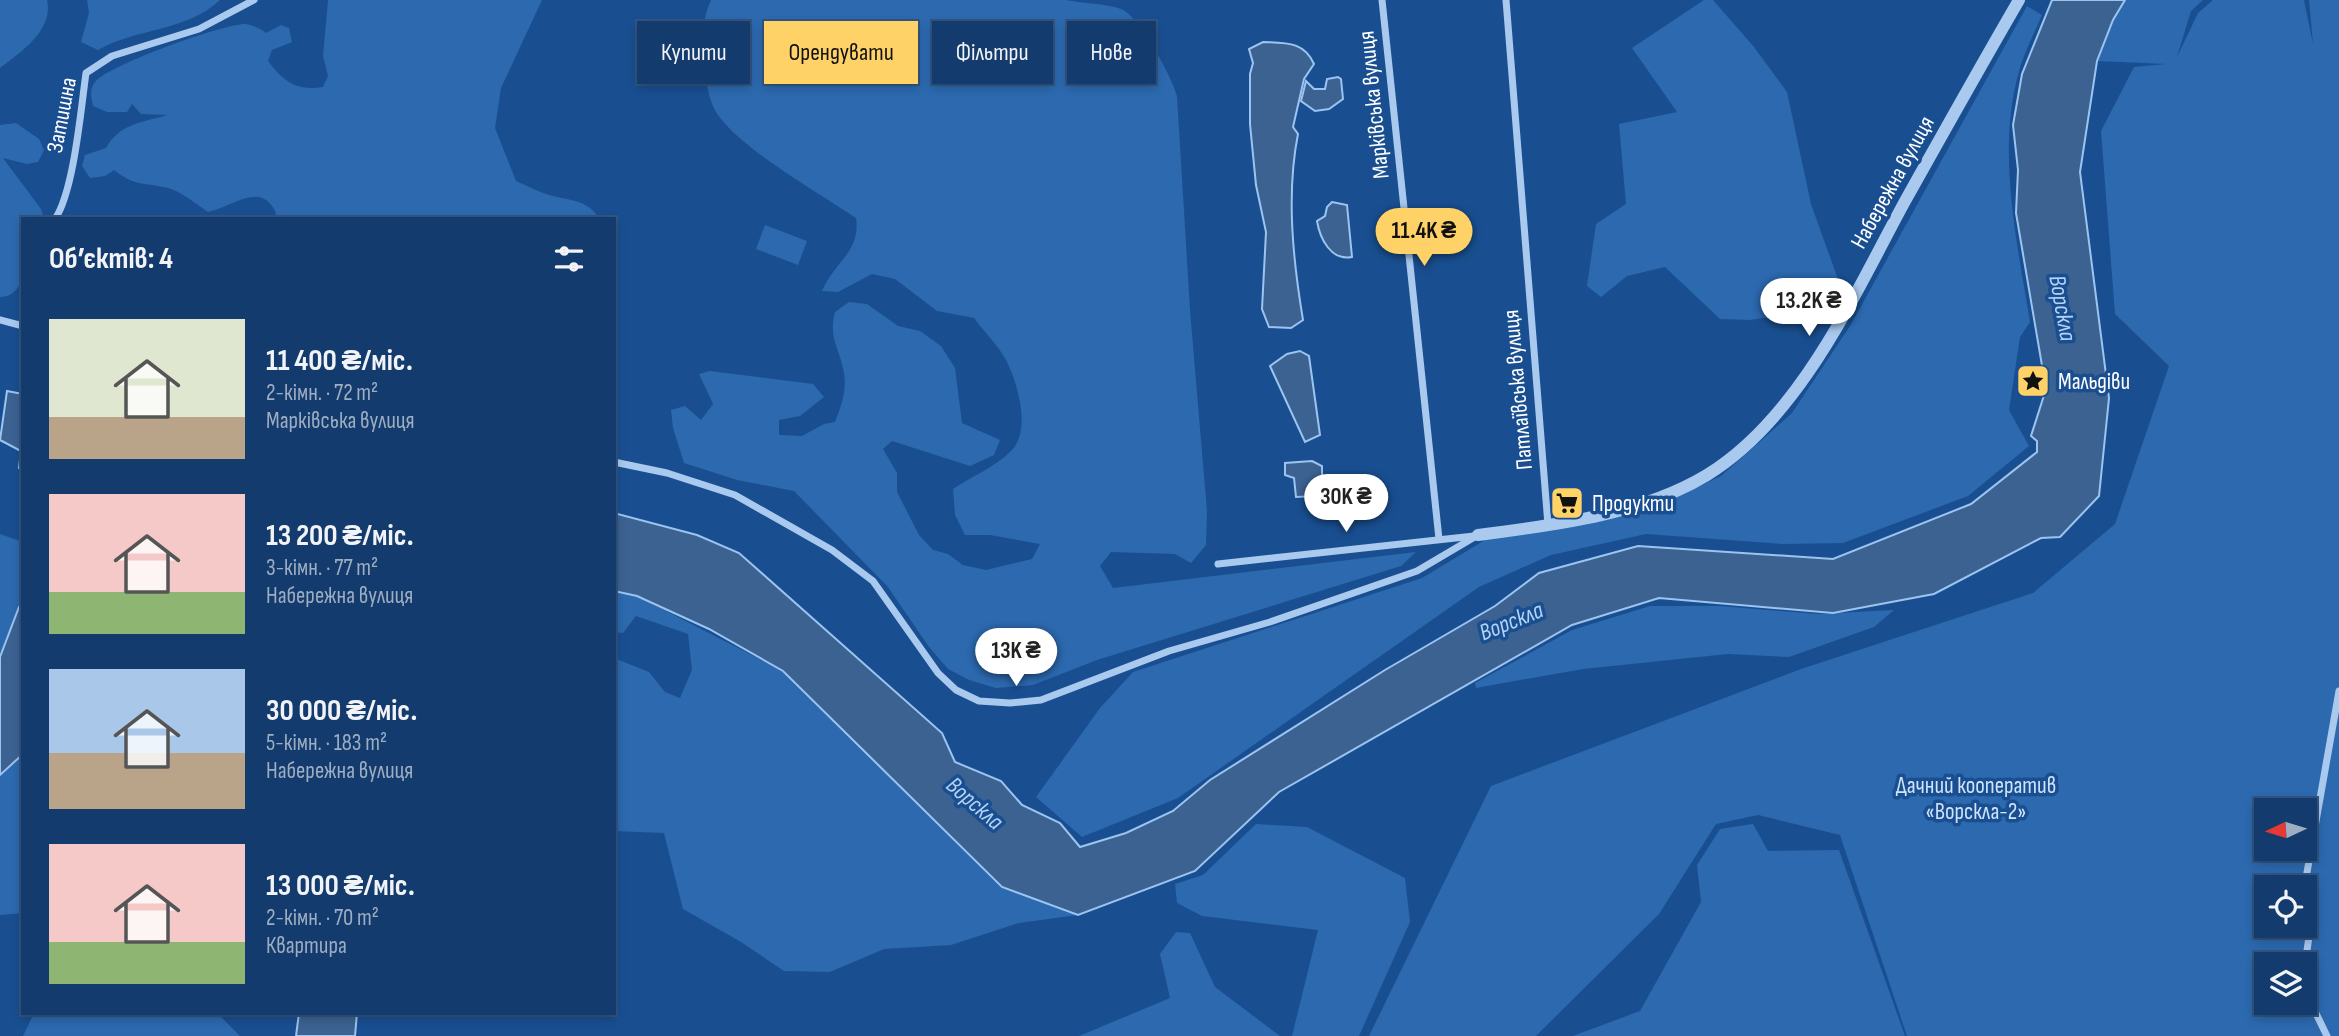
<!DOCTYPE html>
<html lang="uk">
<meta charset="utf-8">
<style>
body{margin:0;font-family:"Sofia Sans Condensed",sans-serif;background:#1c4272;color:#f1f3f6;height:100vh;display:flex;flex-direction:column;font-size:26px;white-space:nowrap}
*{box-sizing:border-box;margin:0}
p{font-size:23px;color:#9dadc2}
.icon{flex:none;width:38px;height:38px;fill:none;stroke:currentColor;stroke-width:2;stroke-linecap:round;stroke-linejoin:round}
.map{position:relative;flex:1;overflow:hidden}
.panel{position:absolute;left:21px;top:217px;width:595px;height:798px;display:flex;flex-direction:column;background:#133b6d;border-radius:0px;box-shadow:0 4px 10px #0003,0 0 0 2px #325580}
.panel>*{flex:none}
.guide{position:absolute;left:637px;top:21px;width:665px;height:63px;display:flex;gap:14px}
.needle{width:46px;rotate:266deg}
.buttons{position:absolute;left:2254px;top:798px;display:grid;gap:14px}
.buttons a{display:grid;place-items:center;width:63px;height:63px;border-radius:0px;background:#133b6d;box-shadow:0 4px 10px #0003,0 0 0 2px #325580;font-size:35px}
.price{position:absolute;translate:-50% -60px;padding:0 16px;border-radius:24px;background:#fff;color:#222;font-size:23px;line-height:46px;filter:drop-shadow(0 2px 4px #0008)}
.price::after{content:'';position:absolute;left:50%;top:42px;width:21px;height:16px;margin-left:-10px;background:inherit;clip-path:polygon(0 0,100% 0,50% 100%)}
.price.on{background:#ffd267;color:#111}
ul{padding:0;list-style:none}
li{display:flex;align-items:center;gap:21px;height:175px;padding:0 28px}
li span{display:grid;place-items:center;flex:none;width:196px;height:140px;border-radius:0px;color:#555}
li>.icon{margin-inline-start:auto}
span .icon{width:84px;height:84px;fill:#fffc;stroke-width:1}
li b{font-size:30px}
h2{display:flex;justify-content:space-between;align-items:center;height:84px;padding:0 28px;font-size:30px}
.tag{padding:0 24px;border-radius:0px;background:#133b6d;box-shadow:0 4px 10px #0003,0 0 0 2px #325580;font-size:24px;line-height:63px}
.tag.on{background:#ffd267;color:#111}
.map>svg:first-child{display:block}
.green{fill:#2c69af;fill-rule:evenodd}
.water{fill:#3c6292;stroke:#9bc4f1;stroke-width:2}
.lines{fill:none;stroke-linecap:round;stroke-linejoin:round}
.minor{stroke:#a9c9ef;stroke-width:7}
.tertiary{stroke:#a9c9ef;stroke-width:12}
.labels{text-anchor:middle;stroke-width:7;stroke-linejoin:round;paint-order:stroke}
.street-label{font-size:23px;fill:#fff;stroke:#194f91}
.poi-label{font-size:23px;fill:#fff;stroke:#194f91;text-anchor:start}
.park-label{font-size:23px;fill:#cfe3fb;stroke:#194f91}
.water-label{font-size:24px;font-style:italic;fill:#b5d3f6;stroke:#194f91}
</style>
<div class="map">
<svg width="2339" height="1036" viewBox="0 0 2339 1036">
<rect width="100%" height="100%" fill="#194f91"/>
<g class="green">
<path d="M0,0H47C54,30 21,52 0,68Z"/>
<path d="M87,0H220C186,32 136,28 98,50L81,42L89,13Z"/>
<path d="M328,0H542L501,88L495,128L516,181C528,186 540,193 553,196C573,201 587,200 600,219H274L276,213C261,180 233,207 208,212C196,204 182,192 168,188C143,182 136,187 114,170L105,176L90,178L82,166L85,155L106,148C119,124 143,122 168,115L141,114L132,104L127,112H107L93,106C91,97 89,88 96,81C109,65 225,23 246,24C253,25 261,29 266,33L281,25L289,28L292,42L272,50L268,61C284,82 296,91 323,87L328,76L323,56Z"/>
<path d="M711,0H1066C1084,4 1105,3 1121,9C1139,15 1173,79 1177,96L1190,310L1207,511L1206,545L1191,563L1175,554L1111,552L1100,566L1113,588L1416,552L1401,566L1097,660L1033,685L996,688L969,680L948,669L929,647L888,587L794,491L737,480L684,463L673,428L671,410L685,406L701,420L713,404L699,374L710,371L813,384L824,397L800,416L779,420V435L802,436L824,424L835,422C841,406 847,391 844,373C840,348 828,340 835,312L849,302L867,304L898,326L920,331L941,346L955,368L962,423L1000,440L994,455L970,466L892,441L883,449L897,473V492L919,535L933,550L948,554L963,565L986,570L1032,559L1040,544L990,535H965L955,515L953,489C972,476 997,466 1012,450C1031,429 1018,385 1007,362C999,346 984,332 974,318L937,311L895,279L872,274L838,292L822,291C834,262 861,252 856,218C820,194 747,152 721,119C707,102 706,79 704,58C701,39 703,17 711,0Z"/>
<path d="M1704,0H1713L1754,47L1787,92L1811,204L1839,282L1821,309L1750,320L1720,319L1665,267L1627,276L1601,297L1587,286L1596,224L1626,204L1619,124L1677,112L1632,48Z"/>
<path d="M2125,0H2203L2191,11L2177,57L2198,13L2213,0H2304L2313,44L2309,0H2339V1036H1907L1840,835L1758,815L1716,824L1659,914L1536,1036H1369L1491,786L1801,669L2033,593L2115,524L2169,366L2115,314L2101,131L2134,67L2166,64L2097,61L2113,20ZM2266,810H2305V849H2266ZM2266,887H2305V926H2266ZM2266,964H2305V1003H2266Z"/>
<path d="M2027,6L2042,15C2034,34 2023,54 2018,75C1997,154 2017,242 2030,322L2020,337L2009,410L2029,446L1968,496L1843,543L1782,544L1646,534L1551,555L1479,587L1178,798L1082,837L1036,797L1100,708L1133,672L1422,578L1485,540L1580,524L1670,500L1721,476L1792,413L1850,326Z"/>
<path d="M16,123L39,139L44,150L38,162L27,164L3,158L41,209L44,219H23C23,241 33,297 0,297V125Z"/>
<path d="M765,225L807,241L798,265L756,249Z"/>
<path d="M0,534L23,542V913L0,915Z"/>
<path d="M614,591L637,596L783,671L1002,887L1078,915L1019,923L951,945L884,949L830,972L784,971L741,942L683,909L664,833L614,831V658L649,672L665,692L680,698L692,670L688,634L636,616L623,633L614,632Z"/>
<path d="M1650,606H1720L1818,614L1894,610L1874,627L1789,657L1728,654L1583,669L1476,688L1475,683L1572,630Z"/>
<path d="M1256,824L1307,827L1405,878L1410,922L1359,1036H1292L1318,930L1202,916L1177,903L1175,884L1203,875Z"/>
<path d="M1753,824L1768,851L1839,850L1905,1036H1573L1640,1011L1701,902L1697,865L1720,829Z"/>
<path d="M1176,932L1190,933L1215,987L1280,1036H1079L1170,998L1160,954Z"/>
<path d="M34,1013H217L240,1036H23Z"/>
</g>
<g class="water">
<path d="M2052,0H2125L2113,20L2097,61L2080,172L2109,398L2099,496L2060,537L2041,538L1934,594L1833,613L1659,598L1572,625L1279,792L1195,871L1078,915L1002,887L783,671L709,629L637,596L614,591V513L697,535L739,553L942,733L955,762L1001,781L1022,805L1060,823L1080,847L1126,833L1173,811L1210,780L1385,670L1495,606L1539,573L1638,546L1833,559L1971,504L2037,452V441L2031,436L2046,389L2016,213L2018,170L2013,125L2022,74Z"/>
<path d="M1263,42C1285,43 1304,41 1314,64L1304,79L1293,127L1298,134C1286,194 1293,260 1303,320L1291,328L1269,327L1262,309L1266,232L1256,185L1250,124V74L1253,63L1249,49Z"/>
<path d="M1338,77L1341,79L1343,99L1329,109L1315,111L1301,101L1306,81L1314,89H1325L1327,79Z"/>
<path d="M1332,202L1347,205L1352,257C1331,261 1320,239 1317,221L1325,216L1327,207Z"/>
<path d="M1300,351L1309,356L1320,435L1305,442L1270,366L1287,354Z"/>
<path d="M7,391L23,394V469L19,468L21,451L0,440Z"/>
<path d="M1312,461L1322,466V478L1317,488L1320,492L1317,496L1296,497L1294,478L1285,475V463Z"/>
<path d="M19,607H23V754L0,775V657Z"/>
<path d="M299,1013H357L355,1036H296Z"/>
</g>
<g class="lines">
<g class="minor">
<path d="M1382,0L1439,539"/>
<path d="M1506,0L1548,525"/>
<path d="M55,219C74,191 81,108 86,73L112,56L199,29L254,0"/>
<path d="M0,320L23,326"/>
<path d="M614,462L667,473L735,495L832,550L873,581L938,673L956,690L979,701L1010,703L1041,700L1169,651L1270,622L1417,571L1478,535"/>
<path d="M1218,564L1474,536"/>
<path d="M2327,1036L2308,997L2305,965L2311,922L2306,878L2339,691"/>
</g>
<path class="tertiary" d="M1478,535C1554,525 1641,515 1707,475C1800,418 1854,295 1904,203C1942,135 1980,67 2019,0"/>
</g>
<defs>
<symbol id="sight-square" viewBox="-11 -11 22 22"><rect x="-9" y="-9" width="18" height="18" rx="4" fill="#ffd267" stroke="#194f91"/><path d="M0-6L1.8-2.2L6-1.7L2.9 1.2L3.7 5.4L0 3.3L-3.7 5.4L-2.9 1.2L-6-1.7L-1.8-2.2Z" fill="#111"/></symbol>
<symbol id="supermarket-square" viewBox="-11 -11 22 22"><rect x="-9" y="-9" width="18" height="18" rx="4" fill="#ffd267" stroke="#194f91"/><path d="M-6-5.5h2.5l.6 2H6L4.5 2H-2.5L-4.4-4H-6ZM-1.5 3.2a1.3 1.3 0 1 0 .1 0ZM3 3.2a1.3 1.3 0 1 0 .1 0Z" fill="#111"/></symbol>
</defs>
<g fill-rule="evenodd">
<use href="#sight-square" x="2014" y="362" width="38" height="38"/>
<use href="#supermarket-square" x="1548" y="484" width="38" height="38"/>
</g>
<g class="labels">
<g class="street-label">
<text transform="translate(1373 105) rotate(-96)" y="8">Марківська вулиця</text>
<text transform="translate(61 115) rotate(-79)" y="8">Затишна</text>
<text transform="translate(1892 182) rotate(-61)" y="8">Набережна вулиця</text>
<text transform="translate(1517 390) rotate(-95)" y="8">Патлаївська вулиця</text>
</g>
<g class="poi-label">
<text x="2058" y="389">Мальдіви</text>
<text x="1592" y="511">Продукти</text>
</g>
<g class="park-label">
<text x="1976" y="793">Дачний кооператив<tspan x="1976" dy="26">«Ворскла-2»</tspan></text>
</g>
<g class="water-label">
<text transform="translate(2063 308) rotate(80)" y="8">Ворскла</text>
<text transform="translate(1511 621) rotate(-22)" y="8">Ворскла</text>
<text transform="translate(975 803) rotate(41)" y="8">Ворскла</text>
</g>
</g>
</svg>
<div class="buttons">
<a><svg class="needle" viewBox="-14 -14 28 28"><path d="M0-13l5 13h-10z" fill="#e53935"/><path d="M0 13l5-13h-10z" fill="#9dadc2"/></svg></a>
<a><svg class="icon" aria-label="locate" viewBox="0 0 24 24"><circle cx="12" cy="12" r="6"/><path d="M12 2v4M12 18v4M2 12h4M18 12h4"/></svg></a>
<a><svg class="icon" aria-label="layers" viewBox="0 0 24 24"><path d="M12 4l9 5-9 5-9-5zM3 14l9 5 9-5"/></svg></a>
</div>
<b class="price on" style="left:1424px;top:268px">11.4K ₴</b>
<b class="price" style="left:1809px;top:338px">13.2K ₴</b>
<b class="price" style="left:1346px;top:534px">30K ₴</b>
<b class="price" style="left:1016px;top:688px">13K ₴</b>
<div class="guide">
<a class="tag">Купити</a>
<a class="tag on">Орендувати</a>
<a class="tag">Фільтри</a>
<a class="tag">Нове</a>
</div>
<section class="panel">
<h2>Об’єктів: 4<svg class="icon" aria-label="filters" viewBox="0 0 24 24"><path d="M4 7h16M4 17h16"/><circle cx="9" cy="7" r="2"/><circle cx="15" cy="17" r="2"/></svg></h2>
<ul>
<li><span style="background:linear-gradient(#dfe7d0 70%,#b9a48a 0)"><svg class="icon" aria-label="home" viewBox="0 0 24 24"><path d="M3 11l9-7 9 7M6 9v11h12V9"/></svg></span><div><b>11 400 ₴/міс.</b><p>2-кімн. · 72 m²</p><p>Марківська вулиця</p></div></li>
<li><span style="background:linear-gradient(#f6c9c9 70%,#8fb573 0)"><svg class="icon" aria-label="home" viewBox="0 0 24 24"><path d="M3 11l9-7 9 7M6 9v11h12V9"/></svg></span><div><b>13 200 ₴/міс.</b><p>3-кімн. · 77 m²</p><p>Набережна вулиця</p></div></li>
<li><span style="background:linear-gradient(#a9c7e8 60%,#b9a48a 0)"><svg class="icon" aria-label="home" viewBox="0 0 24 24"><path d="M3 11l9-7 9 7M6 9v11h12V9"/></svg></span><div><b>30 000 ₴/міс.</b><p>5-кімн. · 183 m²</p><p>Набережна вулиця</p></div></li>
<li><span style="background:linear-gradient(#f6c9c9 70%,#8fb573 0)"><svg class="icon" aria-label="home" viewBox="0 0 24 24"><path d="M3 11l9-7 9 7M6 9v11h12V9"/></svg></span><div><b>13 000 ₴/міс.</b><p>2-кімн. · 70 m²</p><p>Квартира</p></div></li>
</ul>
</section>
</div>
